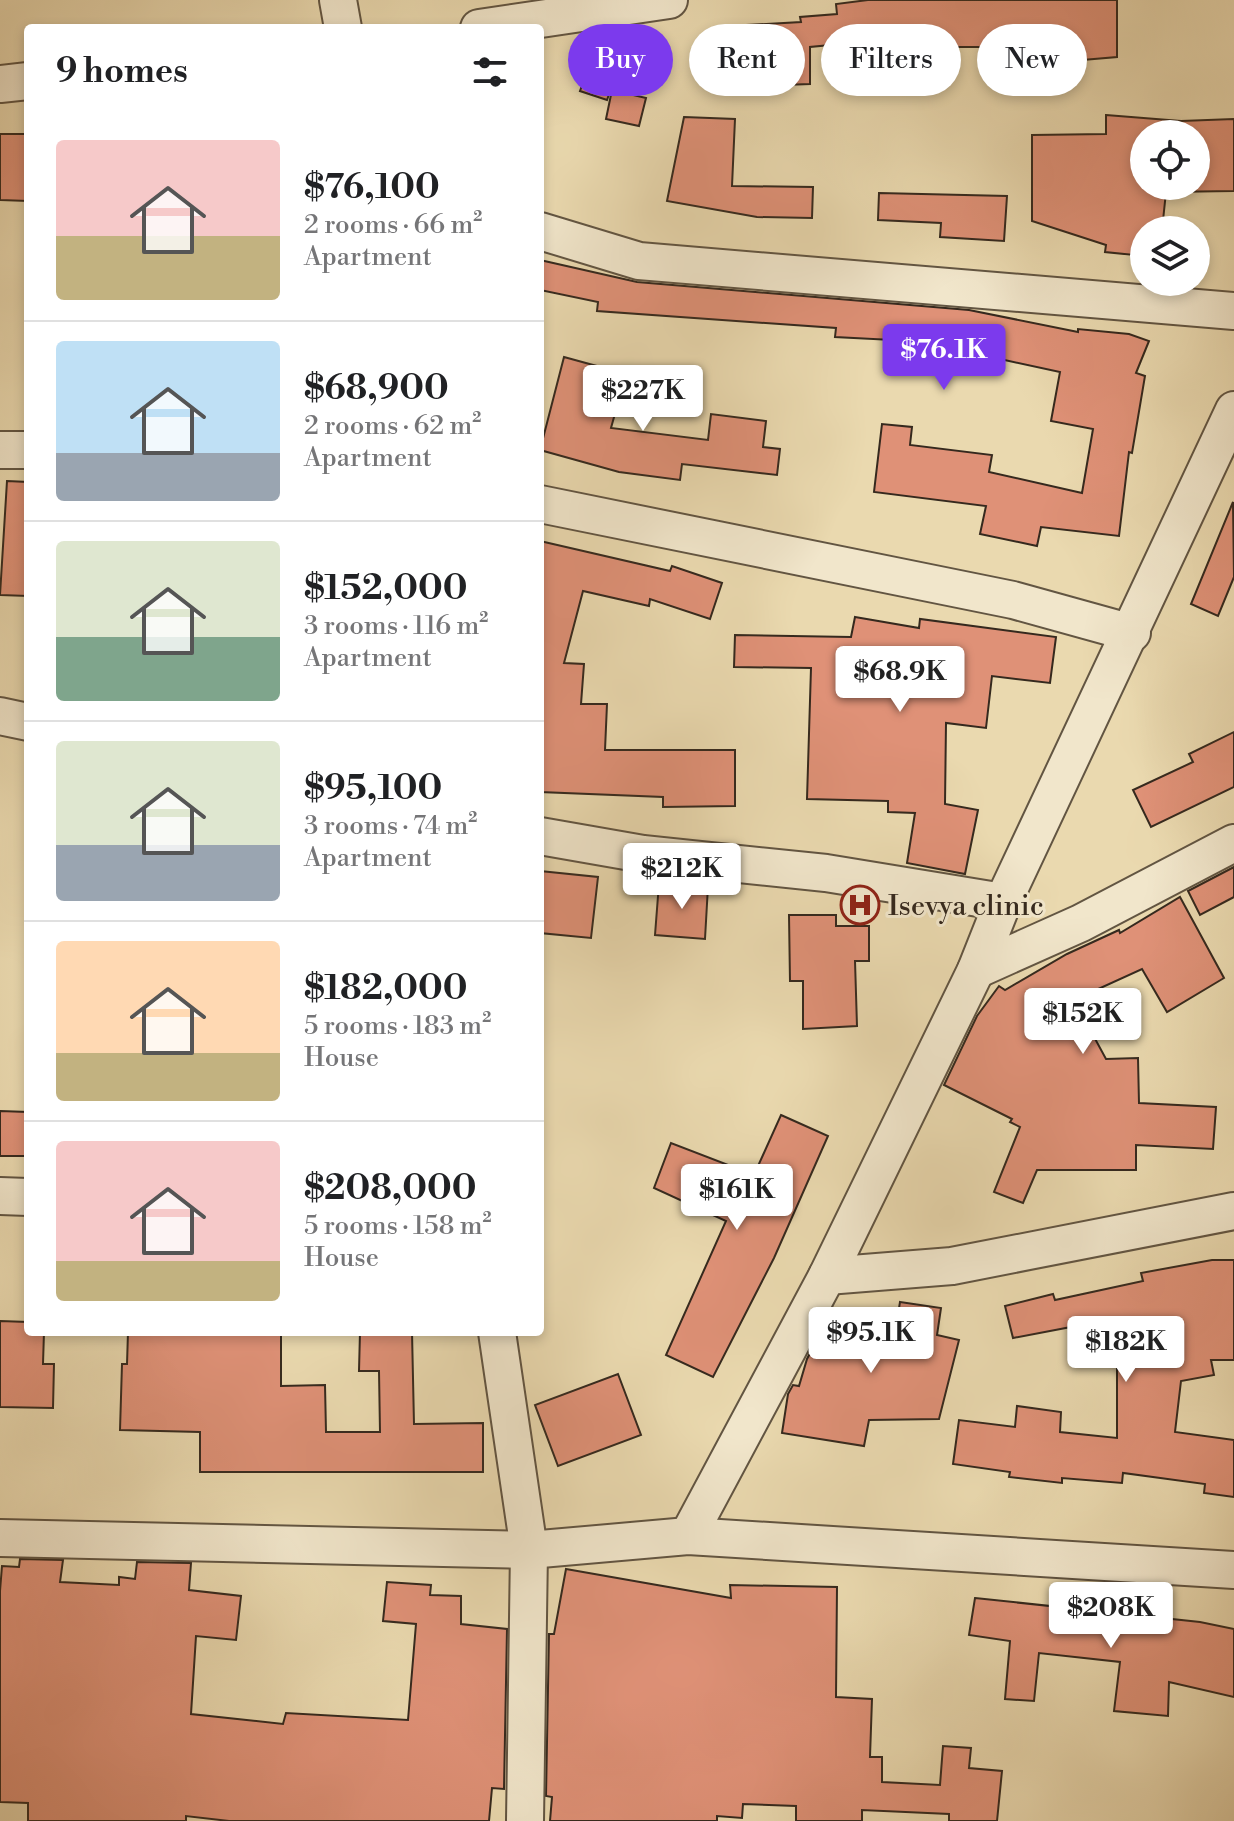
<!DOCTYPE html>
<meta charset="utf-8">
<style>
body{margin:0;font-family:"Libre Bodoni",serif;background:#f6f6f6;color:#202124;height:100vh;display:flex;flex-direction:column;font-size:30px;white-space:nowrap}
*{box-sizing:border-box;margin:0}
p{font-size:26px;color:#757577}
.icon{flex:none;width:44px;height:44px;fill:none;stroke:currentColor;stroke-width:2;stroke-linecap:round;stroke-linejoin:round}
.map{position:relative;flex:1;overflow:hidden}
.details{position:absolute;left:24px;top:24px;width:520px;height:1312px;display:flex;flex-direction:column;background:#fff;border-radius:8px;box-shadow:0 4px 12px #0003}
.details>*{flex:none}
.banner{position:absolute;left:568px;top:24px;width:546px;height:72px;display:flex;gap:16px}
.buttons{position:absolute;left:1130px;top:120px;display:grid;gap:16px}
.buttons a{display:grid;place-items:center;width:80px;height:80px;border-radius:50%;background:#fff;box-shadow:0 4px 12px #0003;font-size:40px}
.price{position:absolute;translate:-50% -68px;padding:0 18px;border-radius:8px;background:#fff;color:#222;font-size:26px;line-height:52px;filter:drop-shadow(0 2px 4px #0008)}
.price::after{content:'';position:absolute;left:50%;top:48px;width:24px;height:18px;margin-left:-12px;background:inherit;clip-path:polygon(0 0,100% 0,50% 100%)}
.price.current{background:#7c3aed;color:#fff}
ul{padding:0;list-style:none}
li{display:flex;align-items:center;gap:24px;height:200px;padding:0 32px}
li+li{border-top:2px solid #e0e0e0}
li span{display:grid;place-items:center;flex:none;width:224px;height:160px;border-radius:8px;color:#555}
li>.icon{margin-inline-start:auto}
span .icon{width:96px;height:96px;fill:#fffc;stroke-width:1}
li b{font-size:34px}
h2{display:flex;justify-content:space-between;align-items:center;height:96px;padding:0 32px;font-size:34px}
.tag{padding:0 28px;border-radius:36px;background:#fff;box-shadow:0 4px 12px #0003;font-size:28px;line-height:72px}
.tag.current{background:#7c3aed;color:#fff}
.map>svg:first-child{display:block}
.building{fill:#df9177;stroke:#35291e;stroke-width:2;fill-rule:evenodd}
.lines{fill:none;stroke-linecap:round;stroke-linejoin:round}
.street-casing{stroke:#625542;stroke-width:40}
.street{stroke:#f1e6cb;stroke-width:36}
.labels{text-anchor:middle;stroke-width:6;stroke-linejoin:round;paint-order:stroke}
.poi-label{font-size:28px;fill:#35291e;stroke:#f1e6cb;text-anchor:start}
</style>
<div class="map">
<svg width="1234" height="1821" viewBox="0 0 1234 1821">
<rect width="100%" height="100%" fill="#ead9af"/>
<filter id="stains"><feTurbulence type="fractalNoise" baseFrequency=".0025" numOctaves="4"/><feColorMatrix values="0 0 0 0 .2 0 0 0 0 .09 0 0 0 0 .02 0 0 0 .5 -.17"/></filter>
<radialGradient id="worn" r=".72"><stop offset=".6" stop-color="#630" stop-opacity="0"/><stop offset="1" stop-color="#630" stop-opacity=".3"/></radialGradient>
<g class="building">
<path d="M868,0H1117V57L1036,64L1034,47H956L885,58L883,40L810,47V84L751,86L747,25L801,22L800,17L837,14L836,4Z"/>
<path d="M599,37L626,46L607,100L580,91Z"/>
<path d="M612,90L646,98L639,126L606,119Z"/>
<path d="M1106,115L1181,121L1234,119V191L1166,192L1162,230H1144V256L1105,252L1106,245L1032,221V135L1106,134ZM1144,134H1196V186H1144Z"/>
<path d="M684,117L735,119L732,186L813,187L812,218L757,217L667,201Z"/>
<path d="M0,134H28V201L0,200Z"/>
<path d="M879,193L1007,196L1004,241L940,237L941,223L878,220Z"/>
<path d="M540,260L637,282L969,310L1078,332V329L1129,334L1149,341L1136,373L1145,376L1132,453L1129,452L1119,536L1041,527L1037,546L980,534L986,506L874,492L882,424L912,427L910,445L992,455L989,472L1082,493L1093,429L1051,421L1060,372L1000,359L1002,352L892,333V340L835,337L836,328L597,311L598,302L540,290Z"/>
<path d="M564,357L626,374L611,428L708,440L711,414L766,421L763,447L780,449L777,475L682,464L680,480L619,472L540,450Z"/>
<path d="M7,481L28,482V596L0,595Z"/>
<path d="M1233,502L1234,577L1218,616L1191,604Z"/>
<path d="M540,541L670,571L672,566L722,583L710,619L650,599L649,606L583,591L564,663L584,664L581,704H607L605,750H735V806L663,807V797L540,792Z"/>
<path d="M855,617L919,628L920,619L1056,637L1050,683L992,676L986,728L946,723L945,804L978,810L965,874L907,863L915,813L888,812V801L807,799L811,668L734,667L735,635L851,637Z"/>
<path d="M1234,732V787L1151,827L1133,790L1193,762L1189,754Z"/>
<path d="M1234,867V897L1200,915L1188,891Z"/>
<path d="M540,871L598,877L591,938L540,933Z"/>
<path d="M659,883L708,886L705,939L655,935Z"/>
<path d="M1180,897L1224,978L1167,1012L1142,969L1074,1000L1106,1059L1138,1058L1139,1103L1216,1107L1213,1149L1136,1145V1170H1037L1023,1203L994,1192L1020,1127L1010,1122L1012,1119L944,1085L977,1016L999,986L1005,990L1067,954L1119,930L1120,933Z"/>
<path d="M789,915H836V926H869V961H855L857,1026L803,1029V981H790Z"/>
<path d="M0,1111L28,1112V1156H0Z"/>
<path d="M781,1115L828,1136L774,1258L713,1377L666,1355L726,1221L654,1188L671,1143L754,1175Z"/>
<path d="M1212,1260H1234V1360H1211L1214,1375L1181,1381L1175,1432L1234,1440V1497L1204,1493L1205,1484L1123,1473L1122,1483L1062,1478V1483L1009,1477L1010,1472L953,1464L959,1420L1015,1427L1017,1406L1061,1412L1060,1432L1117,1438V1359L1101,1362L1092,1323L1013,1338L1005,1306L1053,1294L1055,1300L1143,1281L1141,1273Z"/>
<path d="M900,1302L941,1308L937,1335L959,1340L939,1419L869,1420L864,1446L782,1433L788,1394L793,1385L799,1386L807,1359L834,1308L896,1327Z"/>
<path d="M0,1321L28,1322V1332H44L43,1364H54L53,1408L0,1407Z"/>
<path d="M128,1332H281V1386L325,1385L326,1432H380L379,1371H359L360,1332H412L414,1424L483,1423V1472H200V1432L120,1430L122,1364H127Z"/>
<path d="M618,1374L641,1435L558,1466L535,1405Z"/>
<path d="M20,1559L63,1560L60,1582L119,1585V1577L135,1579L137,1562L191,1563L189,1590L241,1596L236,1640L196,1636L191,1714L283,1724L286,1713L408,1720L416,1624L383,1621L387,1582L431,1585L430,1595L461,1596V1624L507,1629L504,1789L492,1788L489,1821H229L186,1816V1821H28V1803L0,1802V1591L2,1566L19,1567Z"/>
<path d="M566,1569L731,1598L730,1585L837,1587L836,1697L872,1699L870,1757H882V1782L940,1785L943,1746L971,1748L969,1768L1002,1771L997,1821H949V1814L862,1810V1821H796V1806L743,1804L742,1818L717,1816V1821H550L552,1797L546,1796L549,1634H554Z"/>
<path d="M975,1598L1200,1622L1234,1629V1697L1169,1682L1168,1716L1114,1711L1120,1662L1039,1653L1034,1701L1005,1699L1010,1641L969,1635Z"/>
</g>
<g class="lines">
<defs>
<g id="street">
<path d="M338,0L343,28"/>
<path d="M479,28L669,0"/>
<path d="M0,84L28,81"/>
<path d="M540,231L639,261L1234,311"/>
<path d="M0,450H28"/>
<path d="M540,504L1013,600L1132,633"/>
<path d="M0,716L28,722"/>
<path d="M540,836L643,854L826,873L1003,902"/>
<path d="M976,970L1081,923L1234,843"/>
<path d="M0,1196L28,1197"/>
<path d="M827,1276L952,1266L1234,1211"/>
<path d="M497,1332L529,1550L525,1821"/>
<path d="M688,1536L827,1276L976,970L1003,902L1234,410"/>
<path d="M0,1538L529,1550L688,1536L1234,1570"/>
</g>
</defs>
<use href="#street" class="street-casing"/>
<use href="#street" class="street"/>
</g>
<defs>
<symbol id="hospital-ring" viewBox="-11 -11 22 22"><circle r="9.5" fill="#f1e6cb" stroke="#8f2418" stroke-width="1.5"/><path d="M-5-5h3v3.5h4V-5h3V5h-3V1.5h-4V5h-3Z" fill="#8f2418"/></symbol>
</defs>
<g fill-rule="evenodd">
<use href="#hospital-ring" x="838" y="883" width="44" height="44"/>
</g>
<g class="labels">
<g class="poi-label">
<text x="888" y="915">Isevya clinic</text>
</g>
</g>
<rect width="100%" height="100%" filter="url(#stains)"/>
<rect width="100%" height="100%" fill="url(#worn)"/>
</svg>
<div class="buttons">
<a><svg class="icon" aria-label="locate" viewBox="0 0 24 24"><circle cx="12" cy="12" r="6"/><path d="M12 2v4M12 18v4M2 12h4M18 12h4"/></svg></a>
<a><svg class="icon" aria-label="layers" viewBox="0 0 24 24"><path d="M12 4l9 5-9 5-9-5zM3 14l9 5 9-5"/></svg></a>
</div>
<b class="price current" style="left:944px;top:392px">$76.1K</b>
<b class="price" style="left:643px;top:433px">$227K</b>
<b class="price" style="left:900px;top:714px">$68.9K</b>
<b class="price" style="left:682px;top:911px">$212K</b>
<b class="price" style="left:1083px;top:1056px">$152K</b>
<b class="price" style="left:737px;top:1232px">$161K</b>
<b class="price" style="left:871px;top:1375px">$95.1K</b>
<b class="price" style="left:1126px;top:1384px">$182K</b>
<b class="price" style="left:1111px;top:1650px">$208K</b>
<div class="banner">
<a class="tag current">Buy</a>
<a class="tag">Rent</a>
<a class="tag">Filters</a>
<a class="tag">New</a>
</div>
<section class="details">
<h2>9 homes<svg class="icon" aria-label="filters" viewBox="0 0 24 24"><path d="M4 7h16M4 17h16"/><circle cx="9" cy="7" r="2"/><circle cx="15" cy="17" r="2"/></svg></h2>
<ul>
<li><span style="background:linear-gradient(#f6c9c9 60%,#c2b280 0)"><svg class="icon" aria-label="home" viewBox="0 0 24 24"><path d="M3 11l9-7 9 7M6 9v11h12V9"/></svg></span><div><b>$76,100</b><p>2 rooms · 66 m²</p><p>Apartment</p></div></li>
<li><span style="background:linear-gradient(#bfe0f5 70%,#9aa5b1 0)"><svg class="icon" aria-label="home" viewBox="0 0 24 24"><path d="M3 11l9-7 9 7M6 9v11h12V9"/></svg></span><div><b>$68,900</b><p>2 rooms · 62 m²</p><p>Apartment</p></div></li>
<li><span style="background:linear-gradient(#dfe7d0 60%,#7fa58c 0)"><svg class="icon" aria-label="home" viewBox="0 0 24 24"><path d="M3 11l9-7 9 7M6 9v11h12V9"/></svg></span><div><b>$152,000</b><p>3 rooms · 116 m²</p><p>Apartment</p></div></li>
<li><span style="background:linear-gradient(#dfe7d0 65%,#9aa5b1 0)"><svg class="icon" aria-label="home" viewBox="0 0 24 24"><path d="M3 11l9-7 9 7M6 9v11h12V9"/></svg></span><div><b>$95,100</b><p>3 rooms · 74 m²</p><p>Apartment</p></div></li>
<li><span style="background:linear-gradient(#ffd9b3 70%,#c2b280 0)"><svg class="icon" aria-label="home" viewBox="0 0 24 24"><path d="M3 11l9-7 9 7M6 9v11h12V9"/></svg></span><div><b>$182,000</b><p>5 rooms · 183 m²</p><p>House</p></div></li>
<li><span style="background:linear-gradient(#f6c9c9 75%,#c2b280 0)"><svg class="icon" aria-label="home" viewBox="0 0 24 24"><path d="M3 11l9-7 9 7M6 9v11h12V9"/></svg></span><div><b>$208,000</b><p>5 rooms · 158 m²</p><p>House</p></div></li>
</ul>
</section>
</div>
